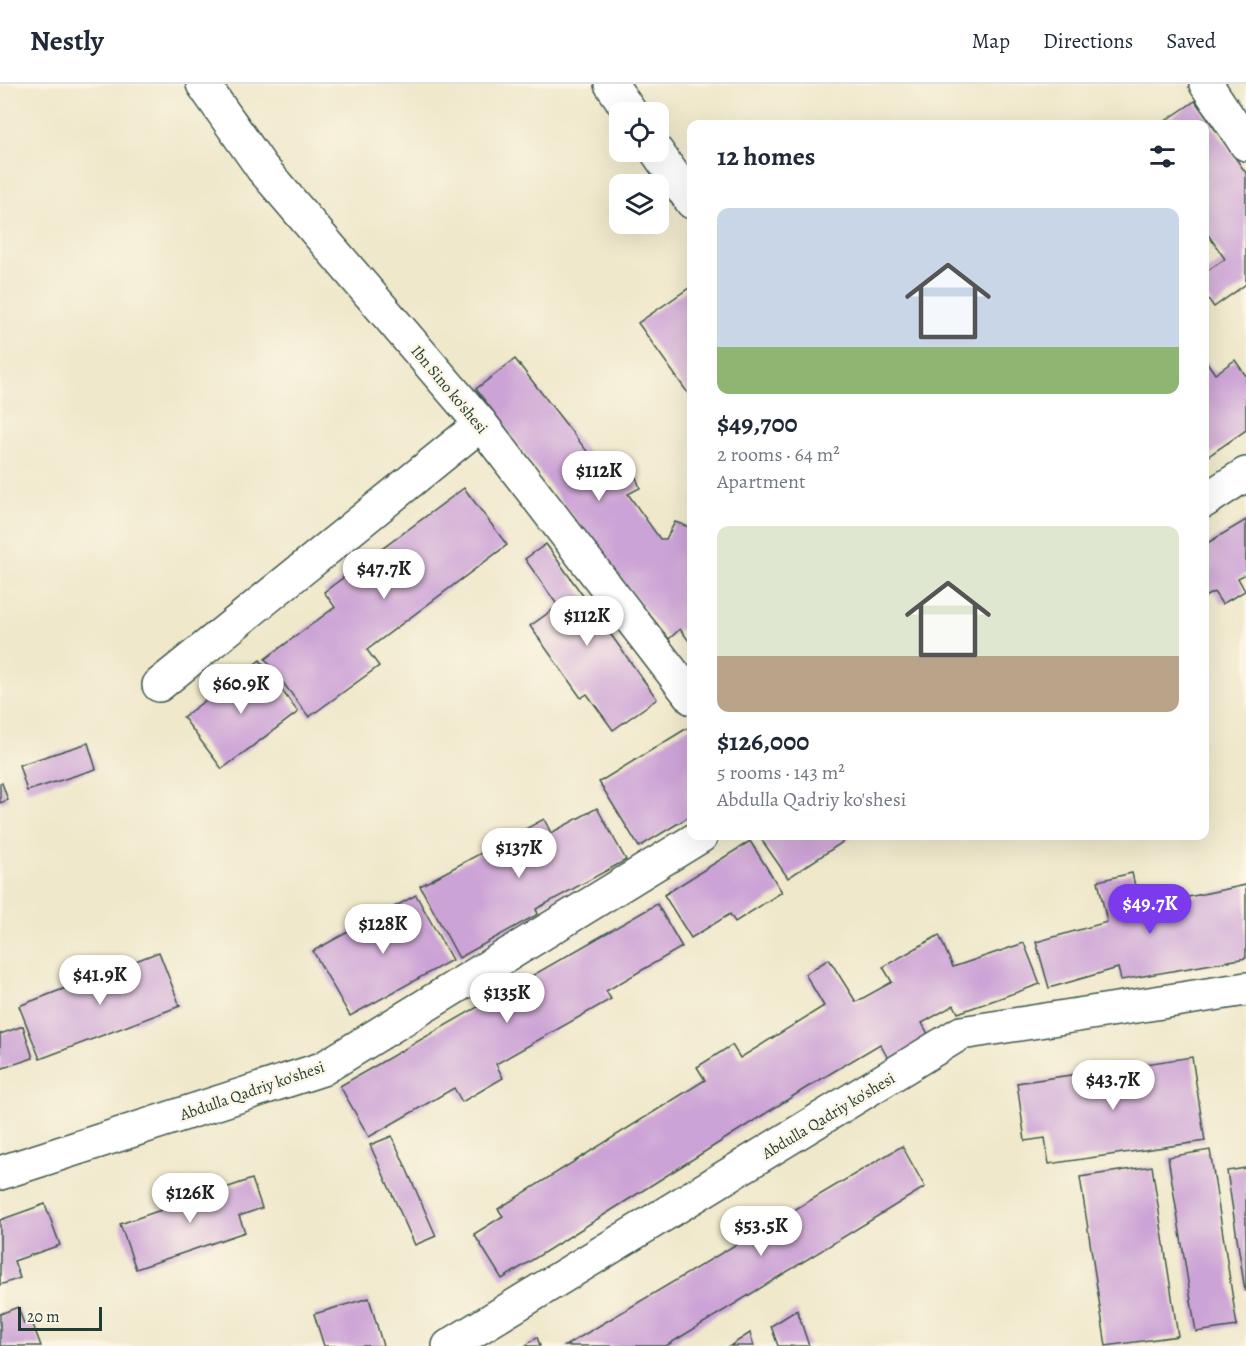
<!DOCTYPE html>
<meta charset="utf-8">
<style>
body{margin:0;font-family:Alegreya,serif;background:#f2f2f3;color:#1f2937;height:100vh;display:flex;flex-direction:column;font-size:22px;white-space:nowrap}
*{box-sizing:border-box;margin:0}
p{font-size:20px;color:#747a83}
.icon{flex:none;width:33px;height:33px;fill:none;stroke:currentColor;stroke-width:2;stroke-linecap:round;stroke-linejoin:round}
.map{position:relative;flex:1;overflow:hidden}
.panel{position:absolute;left:687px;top:36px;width:522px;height:720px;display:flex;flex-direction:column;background:#fff;border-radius:12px;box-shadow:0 6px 24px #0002}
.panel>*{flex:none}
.tools{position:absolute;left:609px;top:18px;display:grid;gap:12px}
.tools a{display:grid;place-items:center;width:60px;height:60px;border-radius:12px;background:#fff;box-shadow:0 6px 24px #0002;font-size:30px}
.scale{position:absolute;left:18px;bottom:15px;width:84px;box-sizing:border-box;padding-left:6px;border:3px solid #1f3d34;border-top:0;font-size:16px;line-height:21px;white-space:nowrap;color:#1f3d34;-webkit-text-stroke:4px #fcf5e5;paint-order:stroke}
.price{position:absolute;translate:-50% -51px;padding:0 14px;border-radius:21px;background:#fff;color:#222;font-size:20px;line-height:39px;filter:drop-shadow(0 2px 3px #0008)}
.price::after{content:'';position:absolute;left:50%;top:36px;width:18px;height:14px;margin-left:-9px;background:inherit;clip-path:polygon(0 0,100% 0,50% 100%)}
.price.on{background:#7c3aed;color:#fff}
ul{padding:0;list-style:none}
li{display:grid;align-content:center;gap:12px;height:318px;padding:0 30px}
li span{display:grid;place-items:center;height:186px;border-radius:12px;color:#555}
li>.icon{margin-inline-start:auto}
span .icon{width:108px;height:108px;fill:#fffc;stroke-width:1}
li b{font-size:26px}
h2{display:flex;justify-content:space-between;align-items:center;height:72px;padding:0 30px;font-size:26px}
header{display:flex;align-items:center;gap:36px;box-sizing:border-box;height:84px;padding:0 30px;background:#fff;border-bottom:2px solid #e0e1e3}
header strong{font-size:28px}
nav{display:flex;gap:33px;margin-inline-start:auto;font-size:21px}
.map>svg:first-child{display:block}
.building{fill:#cca3d6}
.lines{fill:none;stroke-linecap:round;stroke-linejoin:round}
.minor-casing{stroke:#3e574b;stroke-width:36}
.minor{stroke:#fff;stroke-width:33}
.labels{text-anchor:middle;stroke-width:5;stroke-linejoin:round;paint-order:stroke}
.street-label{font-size:16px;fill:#1f3d34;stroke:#fcf5e5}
</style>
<header>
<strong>Nestly</strong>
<nav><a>Map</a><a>Directions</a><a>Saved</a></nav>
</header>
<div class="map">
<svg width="1246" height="1262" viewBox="0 0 1246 1262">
<rect width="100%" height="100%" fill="#fcf5e5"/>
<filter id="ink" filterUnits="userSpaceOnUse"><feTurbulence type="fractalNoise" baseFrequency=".0167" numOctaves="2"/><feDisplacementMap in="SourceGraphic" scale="12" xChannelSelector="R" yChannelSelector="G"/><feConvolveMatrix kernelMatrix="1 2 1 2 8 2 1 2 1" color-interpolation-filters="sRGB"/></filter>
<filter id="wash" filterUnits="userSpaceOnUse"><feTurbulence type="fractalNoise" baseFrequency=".008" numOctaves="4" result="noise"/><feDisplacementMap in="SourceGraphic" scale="24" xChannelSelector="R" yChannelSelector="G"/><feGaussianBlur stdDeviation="1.35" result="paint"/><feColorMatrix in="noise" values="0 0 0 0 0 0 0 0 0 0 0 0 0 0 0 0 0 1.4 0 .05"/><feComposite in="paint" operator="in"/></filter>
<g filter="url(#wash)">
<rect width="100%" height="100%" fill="#efe8cb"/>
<g id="blocks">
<g class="building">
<path d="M1195,17L1246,89V200L1214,223L1204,209V189L1225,175L1204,145V40H1161Z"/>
<path d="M692,202V315L638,239Z"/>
<path d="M1204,274L1215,290L1235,276L1246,292V346L1204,375Z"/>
<path d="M515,275L600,384L630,377L640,404L628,410L660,455H666L675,438L692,444V561L680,545L669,555L615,488L476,305Z"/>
<path d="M464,404L507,461L367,566L379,582L309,633L265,575L335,523L324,508Z"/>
<path d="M1246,436V490L1238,494L1245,507L1222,520L1214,508L1204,513V461Z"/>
<path d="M546,460L657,615L613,646L587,610L581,614L530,542L558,522L525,475Z"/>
<path d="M260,576L298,628L222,685L183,633Z"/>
<path d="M689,643L692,646V731L639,763L599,698Z"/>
<path d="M88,659L96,685L27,707L19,681Z"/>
<path d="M0,699H2L8,716L0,719Z"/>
<path d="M597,724L626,776L536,825L538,830L459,874L420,802L544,735L551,749Z"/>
<path d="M759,752H852L788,794Z"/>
<path d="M750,757L782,808L735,838L730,830L691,854L664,811Z"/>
<path d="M1132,789L1140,823L1246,801V874L1121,896L1118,884L1049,904L1036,858L1107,838L1098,797Z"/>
<path d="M416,811L452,876L350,932L313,867Z"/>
<path d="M657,820L682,863L606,907L611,915L496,980L503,994L462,1018L454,1004L369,1053L340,1002Z"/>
<path d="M939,851L953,883L1024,859L1040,900L958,929L954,921L922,939L933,959L892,982L880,960L806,1004L502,1195L474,1150L503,1132L498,1125L705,996L697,983L732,961L740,974L824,922L805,890L829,875L856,918L892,898L883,883Z"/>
<path d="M159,868L180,922L40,975L19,922Z"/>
<path d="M23,942L33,974L0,985V950Z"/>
<path d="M1192,973L1205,1057L1049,1080L1045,1054L1025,1057L1017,999Z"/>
<path d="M392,1052L436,1152L415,1161L370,1061Z"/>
<path d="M902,1062L925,1103L666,1262H565Z"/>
<path d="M1210,1066L1237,1242L1196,1248L1168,1073Z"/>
<path d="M1152,1082L1178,1252L1106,1262L1080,1093Z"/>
<path d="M1246,1084V1207H1245L1227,1087Z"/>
<path d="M252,1095L262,1124L239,1132L245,1148L136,1185L120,1140Z"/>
<path d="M45,1120L60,1161L14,1177L20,1194L0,1201V1136Z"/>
<path d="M369,1214L383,1262H324L314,1230Z"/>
<path d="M18,1223L24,1240L32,1238L41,1262H0V1230Z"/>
<path d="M797,1226L809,1262H778L771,1242Z"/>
<path d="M750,1249L754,1262H730Z"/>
<path d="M537,1253L540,1262H525Z"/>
</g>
</g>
</g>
<g filter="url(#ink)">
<use href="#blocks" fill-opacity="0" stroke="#3e574b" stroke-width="1.5"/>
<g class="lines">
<defs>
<g id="minor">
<path d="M203,0L262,84L481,340L692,614"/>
<path d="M611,0L630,28"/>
<path d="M1206,0L1246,60"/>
<path d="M657,68L692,118"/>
<path d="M1204,417L1246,390"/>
<path d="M159,601L481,340"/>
<path d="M0,1089L322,985L701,752"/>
<path d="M449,1262L961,949L1246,905"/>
</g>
</defs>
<use href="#minor" class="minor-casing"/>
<use href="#minor" class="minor"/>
</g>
</g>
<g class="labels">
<g class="street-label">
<text transform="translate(450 305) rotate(50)" y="6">Ibn Sino ko'shesi</text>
<text transform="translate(252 1006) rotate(-19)" y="6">Abdulla Qadriy ko'shesi</text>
<text transform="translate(828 1031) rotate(-31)" y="6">Abdulla Qadriy ko'shesi</text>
</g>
</g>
</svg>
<div class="tools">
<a><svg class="icon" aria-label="locate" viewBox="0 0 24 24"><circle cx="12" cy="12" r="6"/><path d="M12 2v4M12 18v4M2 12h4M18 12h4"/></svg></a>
<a><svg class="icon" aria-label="layers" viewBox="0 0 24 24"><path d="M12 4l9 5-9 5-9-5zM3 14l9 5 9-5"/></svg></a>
</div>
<div class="scale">20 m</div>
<b class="price" style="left:599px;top:418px">$112K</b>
<b class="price" style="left:384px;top:516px">$47.7K</b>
<b class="price" style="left:587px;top:563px">$112K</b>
<b class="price" style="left:241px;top:631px">$60.9K</b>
<b class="price" style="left:519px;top:795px">$137K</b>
<b class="price on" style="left:1150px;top:851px">$49.7K</b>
<b class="price" style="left:383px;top:871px">$128K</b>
<b class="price" style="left:100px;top:922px">$41.9K</b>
<b class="price" style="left:507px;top:940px">$135K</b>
<b class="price" style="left:1113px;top:1027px">$43.7K</b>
<b class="price" style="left:190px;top:1140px">$126K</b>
<b class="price" style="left:761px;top:1173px">$53.5K</b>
<section class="panel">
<h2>12 homes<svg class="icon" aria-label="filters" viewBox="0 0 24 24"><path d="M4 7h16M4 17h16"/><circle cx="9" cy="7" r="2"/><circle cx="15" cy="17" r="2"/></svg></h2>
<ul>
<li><span style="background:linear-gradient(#c9d6e8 75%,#8fb573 0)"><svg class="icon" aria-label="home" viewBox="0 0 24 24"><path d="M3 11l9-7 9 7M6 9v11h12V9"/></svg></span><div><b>$49,700</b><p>2 rooms · 64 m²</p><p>Apartment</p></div></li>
<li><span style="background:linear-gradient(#dfe7d0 70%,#b9a48a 0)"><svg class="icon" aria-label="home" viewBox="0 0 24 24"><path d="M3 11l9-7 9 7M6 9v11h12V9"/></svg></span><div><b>$126,000</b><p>5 rooms · 143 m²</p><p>Abdulla Qadriy ko'shesi</p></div></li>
</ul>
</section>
</div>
